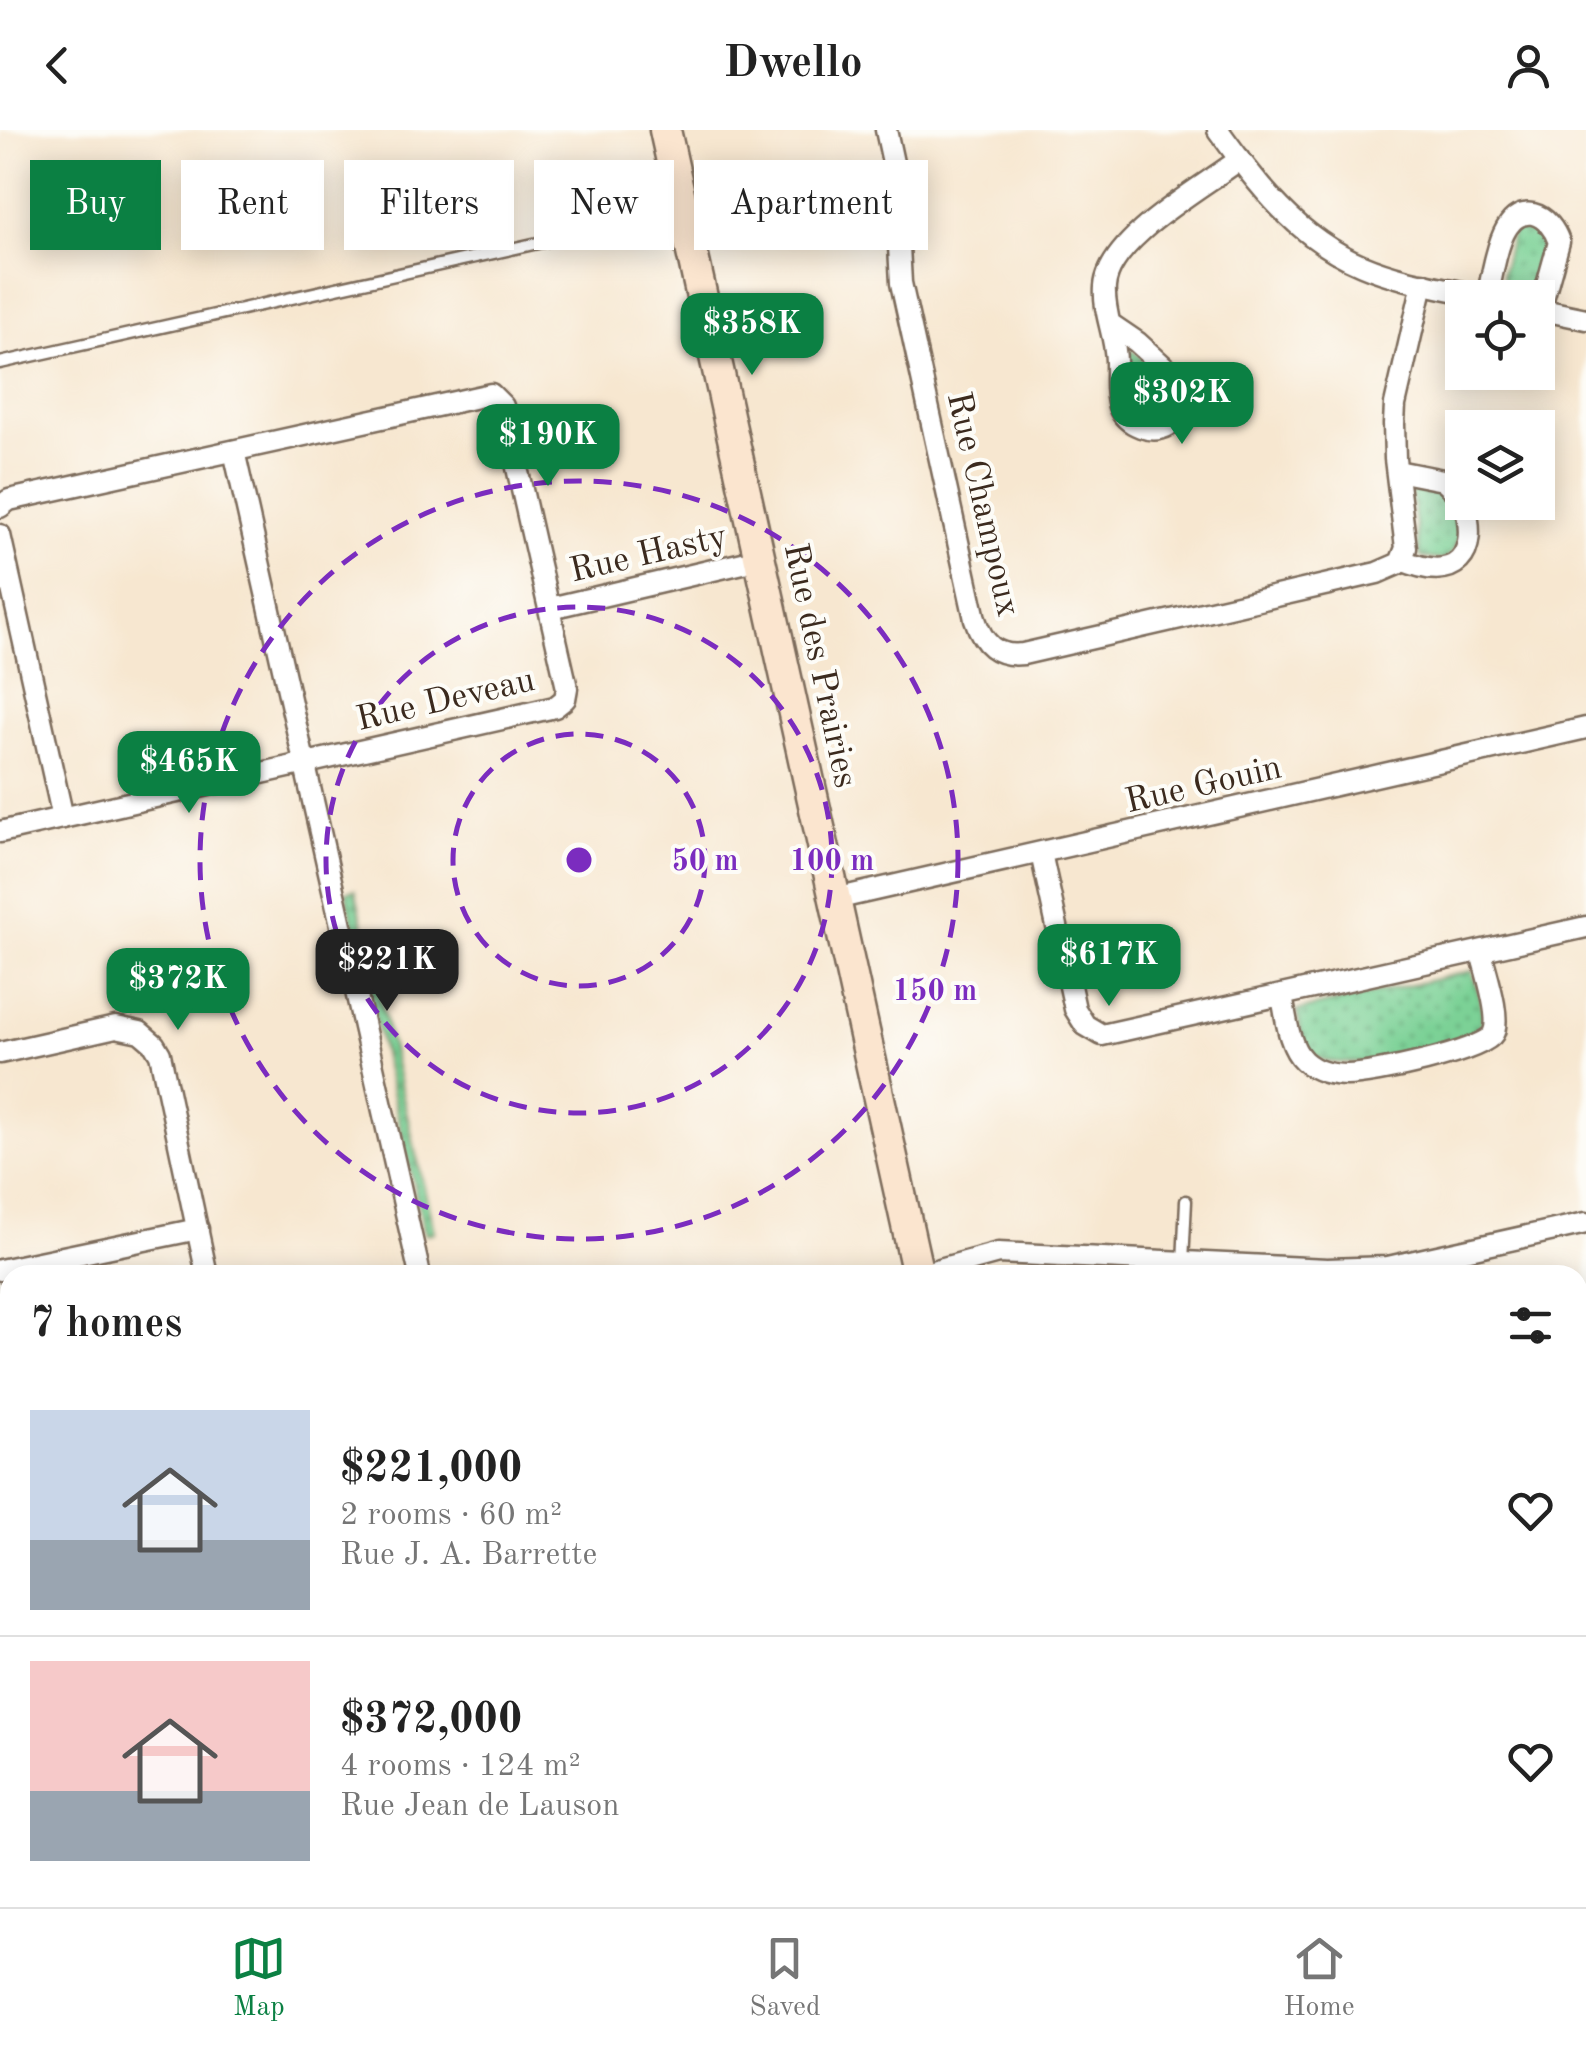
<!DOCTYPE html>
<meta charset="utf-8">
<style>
body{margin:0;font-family:"Old Standard TT",serif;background:#f6f6f6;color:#222;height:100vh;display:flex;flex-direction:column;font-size:38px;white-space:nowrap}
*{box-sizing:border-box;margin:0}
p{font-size:32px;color:#767676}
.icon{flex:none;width:55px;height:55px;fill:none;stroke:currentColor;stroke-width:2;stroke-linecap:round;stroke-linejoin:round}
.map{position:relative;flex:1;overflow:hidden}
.panel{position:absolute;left:0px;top:1135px;width:1588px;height:642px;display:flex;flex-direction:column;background:#fff;border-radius:30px 30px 0 0;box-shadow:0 5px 25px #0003}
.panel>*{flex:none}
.guide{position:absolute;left:30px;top:30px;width:1000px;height:90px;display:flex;gap:20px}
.fabs{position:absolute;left:1445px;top:150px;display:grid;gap:20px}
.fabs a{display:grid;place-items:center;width:110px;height:110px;border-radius:0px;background:#fff;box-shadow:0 5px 25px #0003;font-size:50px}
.price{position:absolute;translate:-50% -85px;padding:0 22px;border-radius:20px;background:#0b8043;color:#fff;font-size:32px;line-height:65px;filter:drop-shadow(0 2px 5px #0008)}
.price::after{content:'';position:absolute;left:50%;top:60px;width:30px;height:22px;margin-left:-15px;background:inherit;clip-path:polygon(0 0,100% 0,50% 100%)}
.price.on{background:#222;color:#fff}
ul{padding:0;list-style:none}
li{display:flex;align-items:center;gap:30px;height:250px;padding:0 30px}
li+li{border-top:2px solid #e0e0e0}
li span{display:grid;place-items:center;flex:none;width:280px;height:200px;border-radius:0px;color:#555}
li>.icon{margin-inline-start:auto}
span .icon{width:120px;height:120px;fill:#fffc;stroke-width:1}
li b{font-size:42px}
h2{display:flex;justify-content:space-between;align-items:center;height:120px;padding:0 30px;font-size:42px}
.pill{padding:0 35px;border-radius:0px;background:#fff;box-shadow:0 5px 25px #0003;font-size:35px;line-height:90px}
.pill.on{background:#0b8043;color:#fff}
header{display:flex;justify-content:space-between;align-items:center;height:130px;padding:0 30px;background:#fff;font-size:45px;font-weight:700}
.menu{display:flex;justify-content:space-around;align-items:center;height:140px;border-top:2px solid #e0e0e0;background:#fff;font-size:28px;color:#767676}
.menu a{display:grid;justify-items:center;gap:5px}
.menu .on{color:#0b8043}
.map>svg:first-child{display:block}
.grass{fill:url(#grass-dots);stroke:#5b7e5a;stroke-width:2.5}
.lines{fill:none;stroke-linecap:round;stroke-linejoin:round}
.service-casing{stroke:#7d6c5c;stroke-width:15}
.minor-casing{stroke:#7d6c5c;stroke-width:25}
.secondary-casing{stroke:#7d6c5c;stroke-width:35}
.service{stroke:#fff;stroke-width:10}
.minor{stroke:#fff;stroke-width:20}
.secondary{stroke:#fbe5cf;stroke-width:30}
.ring{fill:none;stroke:#7b2cbf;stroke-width:5;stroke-dasharray:18 12}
.labels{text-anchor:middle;stroke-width:8;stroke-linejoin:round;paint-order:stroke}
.street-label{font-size:35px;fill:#3b2a1e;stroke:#fdfcf7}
.centre{fill:#7b2cbf;stroke:#fdfcf7;stroke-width:5}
.ring-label{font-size:30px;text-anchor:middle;font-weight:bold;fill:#7b2cbf;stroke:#fdfcf7;stroke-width:8;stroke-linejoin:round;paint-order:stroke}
</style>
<header><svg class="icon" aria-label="back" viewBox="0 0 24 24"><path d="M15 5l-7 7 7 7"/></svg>Dwello<svg class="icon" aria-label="person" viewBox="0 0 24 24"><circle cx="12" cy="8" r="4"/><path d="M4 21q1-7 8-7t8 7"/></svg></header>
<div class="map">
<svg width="1586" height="1777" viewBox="0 0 1586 1777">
<defs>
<pattern id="grass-dots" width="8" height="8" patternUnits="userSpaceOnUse" patternTransform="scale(2.5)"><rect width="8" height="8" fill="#7bd196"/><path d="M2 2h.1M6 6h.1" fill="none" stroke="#66aa7a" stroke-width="1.8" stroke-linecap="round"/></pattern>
</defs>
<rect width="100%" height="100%" fill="#fdfcf7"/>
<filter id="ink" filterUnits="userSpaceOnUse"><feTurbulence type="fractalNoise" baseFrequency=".01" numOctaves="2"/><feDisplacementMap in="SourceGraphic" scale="20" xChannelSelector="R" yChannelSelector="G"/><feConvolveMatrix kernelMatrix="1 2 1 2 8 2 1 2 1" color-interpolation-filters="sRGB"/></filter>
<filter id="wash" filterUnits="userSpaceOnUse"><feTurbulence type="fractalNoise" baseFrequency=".0048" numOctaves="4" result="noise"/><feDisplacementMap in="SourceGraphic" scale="40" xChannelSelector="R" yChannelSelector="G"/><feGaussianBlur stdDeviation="2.25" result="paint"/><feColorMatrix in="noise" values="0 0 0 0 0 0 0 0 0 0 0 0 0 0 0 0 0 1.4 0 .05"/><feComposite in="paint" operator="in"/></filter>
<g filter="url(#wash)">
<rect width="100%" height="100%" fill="#f7e7d0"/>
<g class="grass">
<path d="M1525,93L1542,100L1548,114L1534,158L1529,162L1505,157L1502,143L1512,103Z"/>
<path d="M1130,219L1169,250L1176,262L1171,283L1150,290C1117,279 1126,253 1125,223Z"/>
<path d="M1417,354C1424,356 1434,357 1441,361C1466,374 1466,415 1444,430L1422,428L1420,425L1411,360Z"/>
<path d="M355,760L434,1102L425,1104L346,762Z"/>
<path d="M1472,841C1477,861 1491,890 1474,906C1440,914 1330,953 1307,919C1300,909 1300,892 1297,881Z"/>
</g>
</g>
<g filter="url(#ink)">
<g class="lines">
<defs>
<g id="service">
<path d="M0,233L677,82"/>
<path d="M1183,1132L1186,1071"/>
</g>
<g id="minor">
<path d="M886,0L895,42L901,153L975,489C983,514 996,527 1023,524L1377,443L1400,433L1406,418L1395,329L1394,294L1395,275L1423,153"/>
<path d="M1218,0C1258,55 1297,108 1362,135C1402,152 1447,158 1489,168"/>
<path d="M1487,167C1494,143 1498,78 1533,84C1546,87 1555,100 1559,112L1540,180"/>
<path d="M1538,179L1586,189"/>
<path d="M1112,195L1137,212L1183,254C1189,280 1171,308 1141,297C1110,286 1117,258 1116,232C1116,207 1103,183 1105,157C1108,109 1202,58 1240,29"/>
<path d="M234,321L420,1145"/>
<path d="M1397,341L1443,350L1462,368"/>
<path d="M0,377L9,370L491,264L503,276L567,558L565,569L555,577L0,702"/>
<path d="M0,405L63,688"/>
<path d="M1402,430C1456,454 1480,426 1464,372"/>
<path d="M550,478L760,429"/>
<path d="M1041,723L1075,879L1085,895L1102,905L1586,797"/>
<path d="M835,769L1586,598"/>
<path d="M1282,866C1286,886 1288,916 1304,931C1315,941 1332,945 1347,945C1370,945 1483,922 1493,904C1502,888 1485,840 1481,822"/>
<path d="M0,923L116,897L140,902L154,914L160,924L207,1145"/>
<path d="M0,1140L198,1099"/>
<path d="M918,1145L998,1123L1327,1139L1388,1137L1586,1093"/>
<path d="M1578,1318L1586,1316"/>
<path d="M3,1351L10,1384"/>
<path d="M0,1560L10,1558"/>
<path d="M641,1768L643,1777"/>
<path d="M856,1768L858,1777"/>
<path d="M1274,1768L1284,1777"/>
<path d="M40,1777L45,1768"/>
</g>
<g id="secondary">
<path d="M665,0L918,1145"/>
<path d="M1055,1768L1057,1777"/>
</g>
</defs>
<use href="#service" class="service-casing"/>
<use href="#minor" class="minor-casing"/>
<use href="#secondary" class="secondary-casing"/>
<use href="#service" class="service"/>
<use href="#minor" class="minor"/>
<use href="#secondary" class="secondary"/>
</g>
</g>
<g class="ring">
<circle cx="579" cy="730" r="126"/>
<circle cx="579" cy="730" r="253"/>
<circle cx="579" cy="730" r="379"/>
</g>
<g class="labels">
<g class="street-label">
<text transform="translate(985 374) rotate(77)" y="12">Rue Champoux</text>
<text transform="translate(648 422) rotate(-13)" y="12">Rue Hasty</text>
<text transform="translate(822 535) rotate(78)" y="12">Rue des Prairies</text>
<text transform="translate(445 568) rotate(-13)" y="12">Rue Deveau</text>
<text transform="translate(1203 653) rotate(-13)" y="12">Rue Gouin</text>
</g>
</g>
<circle cx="579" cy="730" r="15" class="centre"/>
<g class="ring-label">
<text x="705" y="740">50 m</text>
<text x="832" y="740">100 m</text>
<text x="935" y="870">150 m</text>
</g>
</svg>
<div class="fabs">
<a><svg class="icon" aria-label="locate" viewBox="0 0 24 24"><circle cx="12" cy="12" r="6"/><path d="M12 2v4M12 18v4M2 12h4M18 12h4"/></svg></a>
<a><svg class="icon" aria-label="layers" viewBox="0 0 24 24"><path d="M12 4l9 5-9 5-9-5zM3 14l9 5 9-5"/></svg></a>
</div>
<b class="price" style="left:752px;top:248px">$358K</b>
<b class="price" style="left:1182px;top:317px">$302K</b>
<b class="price" style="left:548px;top:359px">$190K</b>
<b class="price" style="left:189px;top:686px">$465K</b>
<b class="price" style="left:1109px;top:879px">$617K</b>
<b class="price on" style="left:387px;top:884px">$221K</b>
<b class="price" style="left:178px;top:903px">$372K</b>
<div class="guide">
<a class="pill on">Buy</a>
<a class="pill">Rent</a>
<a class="pill">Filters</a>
<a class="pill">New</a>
<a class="pill">Apartment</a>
</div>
<section class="panel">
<h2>7 homes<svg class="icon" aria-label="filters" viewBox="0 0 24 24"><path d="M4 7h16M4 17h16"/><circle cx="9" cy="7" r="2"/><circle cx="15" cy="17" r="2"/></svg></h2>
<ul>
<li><span style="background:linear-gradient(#c9d6e8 65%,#9aa5b1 0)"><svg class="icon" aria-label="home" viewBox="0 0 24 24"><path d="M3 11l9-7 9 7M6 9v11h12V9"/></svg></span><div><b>$221,000</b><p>2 rooms · 60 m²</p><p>Rue J. A. Barrette</p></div><svg class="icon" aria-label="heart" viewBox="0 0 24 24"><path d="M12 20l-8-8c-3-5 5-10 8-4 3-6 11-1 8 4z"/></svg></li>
<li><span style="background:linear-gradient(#f6c9c9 65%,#9aa5b1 0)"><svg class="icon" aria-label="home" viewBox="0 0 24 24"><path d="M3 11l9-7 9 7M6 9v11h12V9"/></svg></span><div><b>$372,000</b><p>4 rooms · 124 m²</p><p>Rue Jean de Lauson</p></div><svg class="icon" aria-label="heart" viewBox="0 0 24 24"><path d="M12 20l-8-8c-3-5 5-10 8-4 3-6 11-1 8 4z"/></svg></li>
</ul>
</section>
</div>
<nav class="menu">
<a class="on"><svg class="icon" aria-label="map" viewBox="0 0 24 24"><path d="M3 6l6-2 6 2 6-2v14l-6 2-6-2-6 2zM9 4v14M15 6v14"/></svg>Map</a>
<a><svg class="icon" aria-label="saved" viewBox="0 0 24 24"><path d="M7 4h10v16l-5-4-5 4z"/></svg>Saved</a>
<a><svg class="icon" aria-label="home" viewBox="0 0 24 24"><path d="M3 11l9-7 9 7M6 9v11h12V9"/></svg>Home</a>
</nav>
